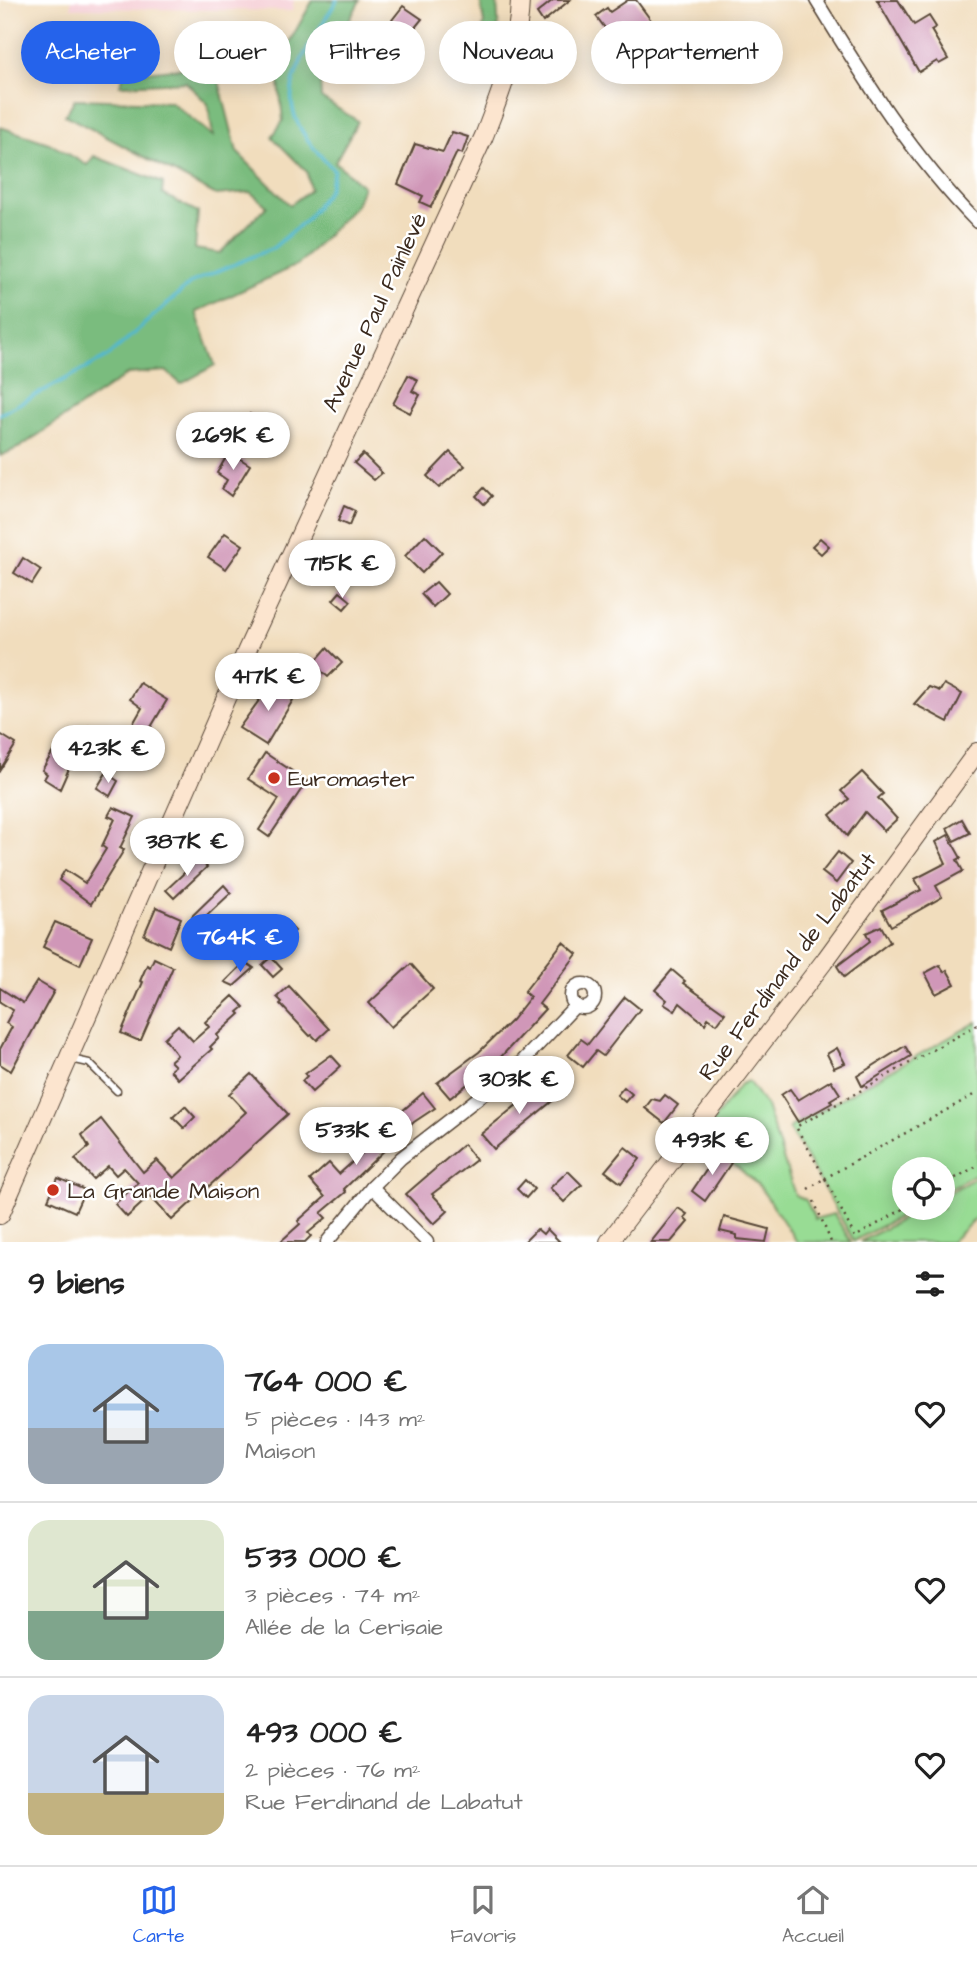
<!DOCTYPE html>
<html lang="fr">
<meta charset="utf-8">
<style>
body{margin:0;font-family:"Architects Daughter",sans-serif;background:#f2f2f2;color:#222;height:100vh;display:flex;flex-direction:column;font-size:26px;white-space:nowrap}
*{box-sizing:border-box;margin:0}
p{font-size:23px;color:#767676}
.icon{flex:none;width:38px;height:38px;fill:none;stroke:currentColor;stroke-width:2;stroke-linecap:round;stroke-linejoin:round}
.map{position:relative;height:1242px;overflow:hidden}
.drawer{display:flex;flex-direction:column;background:#fff;flex:1}
.drawer>*{flex:none}
.guide{position:absolute;left:21px;top:21px;width:936px;height:63px;display:flex;gap:14px}
.buttons{position:absolute;left:892px;top:1157px;display:grid;gap:14px}
.buttons a{display:grid;place-items:center;width:63px;height:63px;border-radius:50%;background:#fff;box-shadow:0 4px 18px #0003;font-size:35px}
.price{position:absolute;translate:-50% -60px;padding:0 16px;border-radius:24px;background:#fff;color:#222;font-size:23px;line-height:46px;filter:drop-shadow(0 2px 4px #0008)}
.price::after{content:'';position:absolute;left:50%;top:42px;width:21px;height:16px;margin-left:-10px;background:inherit;clip-path:polygon(0 0,100% 0,50% 100%)}
.price.on{background:#2563eb;color:#fff}
ul{padding:0;list-style:none}
li{display:flex;align-items:center;gap:21px;height:175px;padding:0 28px}
li+li{border-top:2px solid #e0e0e0}
li span{display:grid;place-items:center;flex:none;width:196px;height:140px;border-radius:21px;color:#555}
li>.icon{margin-inline-start:auto}
span .icon{width:84px;height:84px;fill:#fffc;stroke-width:1}
li b{font-size:30px}
h2{display:flex;justify-content:space-between;align-items:center;height:84px;padding:0 28px;font-size:30px}
.pill{padding:0 24px;border-radius:32px;background:#fff;box-shadow:0 4px 18px #0003;font-size:24px;line-height:63px}
.pill.on{background:#2563eb;color:#fff}
.tab-bar{display:flex;justify-content:space-around;align-items:center;height:98px;border-top:2px solid #e0e0e0;background:#fff;font-size:19px;color:#767676}
.tab-bar a{display:grid;justify-items:center;gap:4px}
.tab-bar .on{color:#2563eb}
.map>svg:first-child{display:block}
.built{fill:#f6cfd6}
.green{fill:#98dc94;stroke:#6a8359;stroke-width:2}
.forest{fill:#7abc7e;stroke:#5a734e;stroke-width:2}
.lines{fill:none;stroke-linecap:round;stroke-linejoin:round}
.stream{stroke:#51b7cf;stroke-width:3.5}
.building{fill:#d097b8}
.lane-casing{stroke:#564536;stroke-width:9}
.street-casing{stroke:#564536;stroke-width:15}
.secondary-casing{stroke:#564536;stroke-width:20}
.path{stroke:#564536;stroke-width:2.5;stroke-dasharray:2 5;stroke-linecap:butt}
.lane{stroke:#fff;stroke-width:6}
.street{stroke:#fff;stroke-width:12}
.secondary{stroke:#fce5cf;stroke-width:18}
.poi-dot{fill:#c8321e;stroke:#fff;stroke-width:2.5}
.labels{text-anchor:middle;stroke-width:5;stroke-linejoin:round;paint-order:stroke}
.street-label{font-size:23px;fill:#3b2a1e;stroke:#fff}
.poi-label{font-size:23px;fill:#3b2a1e;stroke:#fff;text-anchor:start}
</style>
<div class="map">
<svg width="977" height="1242" viewBox="0 0 977 1242">
<rect width="100%" height="100%" fill="#fff"/>
<filter id="ink" filterUnits="userSpaceOnUse"><feTurbulence type="fractalNoise" baseFrequency=".0143" numOctaves="2"/><feDisplacementMap in="SourceGraphic" scale="14" xChannelSelector="R" yChannelSelector="G"/><feConvolveMatrix kernelMatrix="1 2 1 2 8 2 1 2 1" color-interpolation-filters="sRGB"/></filter>
<filter id="wash" filterUnits="userSpaceOnUse"><feTurbulence type="fractalNoise" baseFrequency=".00686" numOctaves="4" result="noise"/><feDisplacementMap in="SourceGraphic" scale="28" xChannelSelector="R" yChannelSelector="G"/><feGaussianBlur stdDeviation="1.57" result="paint"/><feColorMatrix in="noise" values="0 0 0 0 0 0 0 0 0 0 0 0 0 0 0 0 0 1.4 0 .05"/><feComposite in="paint" operator="in"/></filter>
<g filter="url(#wash)">
<rect width="100%" height="100%" fill="#f1ddbd"/>
<path class="built" d="M71,0H294L292,11L71,8Z"/>
<g class="green">
<path d="M977,1022V1173L943,1192V1169H905V1208H915L854,1241L789,1128Z"/>
<path d="M748,1081L766,1106L795,1195L806,1200L815,1219L834,1214L851,1242H797L760,1187L716,1148V1134L711,1124L741,1084Z"/>
<path d="M977,1177V1217L951,1242H860L922,1208H943V1196Z"/>
</g>
<g class="forest">
<path d="M313,0H360L320,78L321,98L358,121L335,162L363,186L356,205L299,264L196,312L215,365L181,384L166,371L128,374L20,447L0,456V127L49,143L87,165L94,156L163,183L162,194L198,212L195,249L220,253L267,206L250,192L216,195L65,115L75,99L171,102L213,136L208,104L186,82L120,85L124,74L204,66L219,81L237,152L290,205L310,190L307,172L272,137L283,121L277,64Z"/>
<path d="M480,0H497L499,37L484,71L474,59L484,23Z"/>
</g>
<g class="lines">
<path class="stream" d="M0,414L107,357L192,282L273,248L308,218L329,189L334,170C263,100 293,74 337,0"/>
</g>
<g id="blocks">
<g class="building">
<path d="M553,0H570L543,22L537,13Z"/>
<path d="M628,0H636L653,23L620,48L596,16L607,8L610,12Z"/>
<path d="M877,0H898L914,25L929,16L936,27L931,30L948,59L939,64L937,61L919,72Z"/>
<path d="M403,6L422,19L413,30L410,27L406,32L392,20Z"/>
<path d="M452,132L468,137L462,154L457,152L431,207L420,202L423,196L398,184L415,144L443,152Z"/>
<path d="M408,375L418,380L412,391L420,395L410,413L393,404Z"/>
<path d="M250,414L266,424L254,443L238,434Z"/>
<path d="M229,452L250,465L231,496L222,489L227,480L217,473Z"/>
<path d="M450,452L465,466L439,488L427,476Z"/>
<path d="M363,454L382,473L374,480L354,463Z"/>
<path d="M484,488L492,496L484,504L476,496Z"/>
<path d="M344,506L355,511L349,526L338,521Z"/>
<path d="M225,533L243,545L226,569L208,557Z"/>
<path d="M425,535L442,552L422,573L405,556Z"/>
<path d="M820,538L829,546L821,554L812,546Z"/>
<path d="M23,558L41,570L32,584L14,573Z"/>
<path d="M436,582L447,594L433,607L421,594Z"/>
<path d="M340,592L351,601L344,609L333,600Z"/>
<path d="M327,648L342,663L328,677L313,664Z"/>
<path d="M276,677L287,685L282,692L293,700L266,745L239,728Z"/>
<path d="M140,683L167,700L132,759L118,750L142,708L130,699Z"/>
<path d="M944,684L962,694L948,722L914,704L929,687L940,691Z"/>
<path d="M89,726L102,734L95,745L82,738Z"/>
<path d="M0,734L16,744L0,770Z"/>
<path d="M53,752L71,764L60,789L44,779L47,774L42,770Z"/>
<path d="M265,753L307,781L269,837L259,830L279,799L248,779Z"/>
<path d="M862,772L883,794L878,798L897,819L884,831L865,812L847,836L830,815L849,799L841,791Z"/>
<path d="M106,773L118,781L110,796L97,788Z"/>
<path d="M113,807L135,817L120,848L124,850L91,904L59,880L65,870L85,883L106,849L102,846L115,819L108,816Z"/>
<path d="M962,819L970,833L954,841L947,828Z"/>
<path d="M214,828L238,839L230,856L206,845Z"/>
<path d="M948,835L961,858L957,860L963,871L936,886L942,897L891,926L882,910L921,890L915,879L946,863L936,842Z"/>
<path d="M838,852L851,863L836,883L822,872Z"/>
<path d="M199,859L207,867L174,898L166,890Z"/>
<path d="M224,885L231,893L199,923L192,916Z"/>
<path d="M156,907L181,918L169,947L144,935Z"/>
<path d="M282,918L295,931L275,948L264,935Z"/>
<path d="M55,922L92,938L80,965L43,947Z"/>
<path d="M881,926L890,942L844,977L837,966L870,941L866,933Z"/>
<path d="M563,942L577,954L539,1004L545,1009L499,1059L450,1098L437,1083L479,1052L512,1020L530,997L524,992Z"/>
<path d="M271,957L282,969L273,977L262,965Z"/>
<path d="M154,958L173,967L141,1040H137L121,1033L143,982L140,981L147,965L150,967Z"/>
<path d="M245,962L254,968L234,986L225,982Z"/>
<path d="M411,964L433,989L391,1027L369,1003Z"/>
<path d="M940,965L944,972L947,970L955,984L936,994L925,973Z"/>
<path d="M672,970L685,981L683,983L725,1013L717,1024L708,1018L705,1024L680,1003L675,1011L664,1004L667,1000L655,990Z"/>
<path d="M37,981L54,991L11,1071L0,1064V1049L12,1027L6,1023L13,1010L0,1002V988L23,1003Z"/>
<path d="M289,986L329,1029L317,1040L312,1035L310,1036L280,1004L282,1002L277,997Z"/>
<path d="M233,996L244,1007L238,1012L240,1014L217,1035L219,1038L210,1047L212,1049L178,1079L170,1070L175,1066L170,1061L177,1055L164,1038L178,1025L193,1041L209,1027L205,1022Z"/>
<path d="M625,997L640,1009L603,1056L596,1051L583,1067L568,1055L581,1039L588,1044Z"/>
<path d="M905,1046L911,1056L862,1086L857,1076Z"/>
<path d="M837,1048L845,1063L834,1068L827,1054Z"/>
<path d="M331,1055L341,1066L312,1092L302,1081L307,1076L305,1074Z"/>
<path d="M251,1074L288,1114L172,1220L150,1196L127,1217L115,1204L138,1183L124,1168L116,1175L108,1166L93,1179L75,1159L89,1147L82,1135L101,1119L143,1172L157,1160L174,1178L246,1112L229,1094Z"/>
<path d="M831,1080L840,1094L830,1100L832,1103L798,1122L781,1095L790,1089L798,1100Z"/>
<path d="M544,1083L556,1098L494,1149L481,1134Z"/>
<path d="M624,1087L632,1094L625,1102L617,1095Z"/>
<path d="M423,1093L435,1108L414,1122L344,1189L346,1192L321,1213L326,1218L308,1233L311,1236L305,1242H280L300,1224L298,1221L325,1197L310,1180L329,1163L339,1174L367,1149L363,1145Z"/>
<path d="M665,1095L678,1105L664,1123L645,1108L652,1099L660,1101Z"/>
<path d="M185,1106L195,1117L184,1128L173,1117Z"/>
<path d="M464,1144L476,1160L432,1194L448,1211L434,1224L406,1194Z"/>
<path d="M625,1147L640,1159L621,1183L605,1171Z"/>
<path d="M718,1153L731,1163L705,1201L692,1191Z"/>
<path d="M568,1171L582,1185L564,1202L550,1188Z"/>
<path d="M58,1178L85,1190L75,1212L48,1200Z"/>
<path d="M525,1180L534,1189L526,1198L517,1189Z"/>
<path d="M678,1208L687,1214L684,1218L688,1222L671,1242H651Z"/>
<path d="M724,1217L769,1229L766,1242L737,1239V1235L720,1231Z"/>
<path d="M537,1229L543,1234L547,1229L560,1242H524Z"/>
</g>
</g>
</g>
<g filter="url(#ink)">
<use href="#blocks" fill-opacity="0" stroke="#564536" stroke-width="2"/>
<g class="lines">
<defs>
<path id="lane" d="M71,1059L89,1063L117,1091"/>
<g id="street">
<path d="M816,0C864,79 912,156 977,222"/>
<circle cx="583" cy="996" r="12"/>
<path d="M372,1187L427,1242"/>
<path d="M327,1242L372,1187L401,1158L514,1070L576,1005"/>
</g>
<g id="secondary">
<path d="M0,1215L247,650L484,136C501,92 519,48 520,0"/>
<path d="M609,1242L826,959L977,752"/>
</g>
</defs>
<use href="#lane" class="lane-casing"/>
<use href="#street" class="street-casing"/>
<use href="#secondary" class="secondary-casing"/>
<g class="path">
<path d="M977,1025L796,1127L825,1178L977,1093"/>
<path d="M943,1185L977,1166"/>
<path d="M808,1189L825,1178L855,1237L905,1208"/>
<path d="M814,1201L831,1242"/>
</g>
<use href="#lane" class="lane"/>
<use href="#street" class="street"/>
<use href="#secondary" class="secondary"/>
</g>
</g>
<g class="poi-dot">
<circle cx="274" cy="778" r="7"/>
<circle cx="53" cy="1190" r="7"/>
</g>
<g class="labels">
<g class="street-label">
<text transform="translate(374 312) rotate(-65)" y="8">Avenue Paul Painlevé</text>
<text transform="translate(787 966) rotate(-53)" y="8">Rue Ferdinand de Labatut</text>
</g>
<g class="poi-label">
<text x="288" y="786">Euromaster</text>
<text x="67" y="1198">La Grande Maison</text>
</g>
</g>
</svg>
<div class="buttons">
<a><svg class="icon" aria-label="locate" viewBox="0 0 24 24"><circle cx="12" cy="12" r="6"/><path d="M12 2v4M12 18v4M2 12h4M18 12h4"/></svg></a>
</div>
<b class="price" style="left:233px;top:472px">269K €</b>
<b class="price" style="left:342px;top:600px">715K €</b>
<b class="price" style="left:268px;top:713px">417K €</b>
<b class="price" style="left:108px;top:785px">423K €</b>
<b class="price" style="left:187px;top:878px">387K €</b>
<b class="price on" style="left:240px;top:974px">764K €</b>
<b class="price" style="left:519px;top:1116px">303K €</b>
<b class="price" style="left:356px;top:1167px">533K €</b>
<b class="price" style="left:712px;top:1177px">493K €</b>
<div class="guide">
<a class="pill on">Acheter</a>
<a class="pill">Louer</a>
<a class="pill">Filtres</a>
<a class="pill">Nouveau</a>
<a class="pill">Appartement</a>
</div>
</div>
<section class="drawer">
<h2>9 biens<svg class="icon" aria-label="filters" viewBox="0 0 24 24"><path d="M4 7h16M4 17h16"/><circle cx="9" cy="7" r="2"/><circle cx="15" cy="17" r="2"/></svg></h2>
<ul>
<li><span style="background:linear-gradient(#a9c7e8 60%,#9aa5b1 0)"><svg class="icon" aria-label="home" viewBox="0 0 24 24"><path d="M3 11l9-7 9 7M6 9v11h12V9"/></svg></span><div><b>764 000 €</b><p>5 pièces · 143 m²</p><p>Maison</p></div><svg class="icon" aria-label="heart" viewBox="0 0 24 24"><path d="M12 20l-8-8c-3-5 5-10 8-4 3-6 11-1 8 4z"/></svg></li>
<li><span style="background:linear-gradient(#dfe7d0 65%,#7fa58c 0)"><svg class="icon" aria-label="home" viewBox="0 0 24 24"><path d="M3 11l9-7 9 7M6 9v11h12V9"/></svg></span><div><b>533 000 €</b><p>3 pièces · 74 m²</p><p>Allée de la Cerisaie</p></div><svg class="icon" aria-label="heart" viewBox="0 0 24 24"><path d="M12 20l-8-8c-3-5 5-10 8-4 3-6 11-1 8 4z"/></svg></li>
<li><span style="background:linear-gradient(#c9d6e8 70%,#c2b280 0)"><svg class="icon" aria-label="home" viewBox="0 0 24 24"><path d="M3 11l9-7 9 7M6 9v11h12V9"/></svg></span><div><b>493 000 €</b><p>2 pièces · 76 m²</p><p>Rue Ferdinand de Labatut</p></div><svg class="icon" aria-label="heart" viewBox="0 0 24 24"><path d="M12 20l-8-8c-3-5 5-10 8-4 3-6 11-1 8 4z"/></svg></li>
</ul>
</section>
<nav class="tab-bar">
<a class="on"><svg class="icon" aria-label="map" viewBox="0 0 24 24"><path d="M3 6l6-2 6 2 6-2v14l-6 2-6-2-6 2zM9 4v14M15 6v14"/></svg>Carte</a>
<a><svg class="icon" aria-label="saved" viewBox="0 0 24 24"><path d="M7 4h10v16l-5-4-5 4z"/></svg>Favoris</a>
<a><svg class="icon" aria-label="home" viewBox="0 0 24 24"><path d="M3 11l9-7 9 7M6 9v11h12V9"/></svg>Accueil</a>
</nav>
